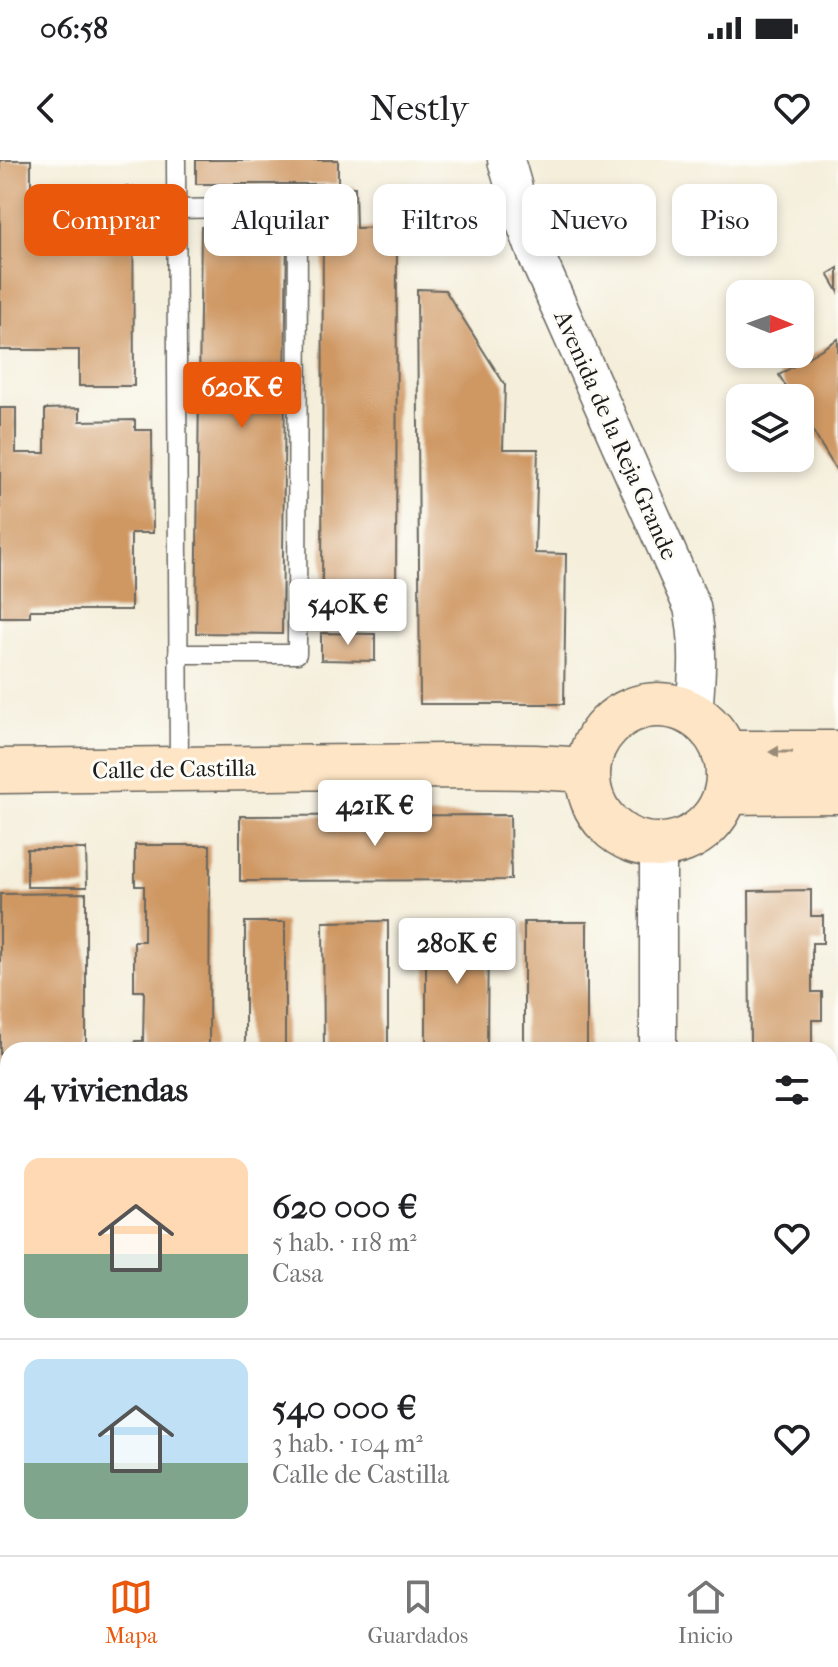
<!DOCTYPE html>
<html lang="es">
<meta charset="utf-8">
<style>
body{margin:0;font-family:"IM FELL French Canon",serif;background:#f2f2f2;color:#202124;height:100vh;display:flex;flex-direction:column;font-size:30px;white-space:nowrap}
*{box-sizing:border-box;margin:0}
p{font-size:26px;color:#757577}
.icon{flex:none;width:44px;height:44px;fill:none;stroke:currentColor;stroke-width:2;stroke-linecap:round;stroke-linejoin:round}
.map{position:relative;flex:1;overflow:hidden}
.details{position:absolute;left:0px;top:882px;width:838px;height:514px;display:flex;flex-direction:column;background:#fff;border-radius:24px 24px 0 0;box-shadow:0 4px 12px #0003}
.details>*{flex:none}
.hud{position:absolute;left:24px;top:24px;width:790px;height:72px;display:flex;gap:16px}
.needle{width:52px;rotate:91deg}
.buttons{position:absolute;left:726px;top:120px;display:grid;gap:16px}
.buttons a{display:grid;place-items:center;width:88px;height:88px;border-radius:16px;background:#fff;box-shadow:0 4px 12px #0003;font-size:40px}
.price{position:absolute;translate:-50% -68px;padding:0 18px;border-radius:8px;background:#fff;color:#222;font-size:26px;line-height:52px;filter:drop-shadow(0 2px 4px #0008)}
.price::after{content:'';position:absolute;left:50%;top:48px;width:24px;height:18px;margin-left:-12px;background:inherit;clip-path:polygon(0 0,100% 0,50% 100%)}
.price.on{background:#ea580c;color:#fff}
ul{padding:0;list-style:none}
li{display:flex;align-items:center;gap:24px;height:200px;padding:0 24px}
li+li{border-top:2px solid #e0e0e0}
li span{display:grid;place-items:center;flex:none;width:224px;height:160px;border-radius:16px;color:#555}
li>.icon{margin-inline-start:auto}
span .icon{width:96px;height:96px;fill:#fffc;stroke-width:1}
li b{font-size:34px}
h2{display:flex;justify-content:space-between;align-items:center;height:96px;padding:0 24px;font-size:34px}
.pill{padding:0 28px;border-radius:16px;background:#fff;box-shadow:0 4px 12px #0003;font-size:28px;line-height:72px}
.pill.on{background:#ea580c;color:#fff}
.status{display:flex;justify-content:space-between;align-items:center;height:56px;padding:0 40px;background:#fff;direction:ltr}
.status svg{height:22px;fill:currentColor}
header{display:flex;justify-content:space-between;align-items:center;height:104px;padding:0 24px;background:#fff;font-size:36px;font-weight:600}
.tab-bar{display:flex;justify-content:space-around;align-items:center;height:112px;border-top:2px solid #e0e0e0;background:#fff;font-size:22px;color:#757577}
.tab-bar a{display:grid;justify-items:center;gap:4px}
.tab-bar .on{color:#ea580c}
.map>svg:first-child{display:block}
.building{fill:#cf9864}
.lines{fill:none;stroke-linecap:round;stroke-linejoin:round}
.lane-casing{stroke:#68665e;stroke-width:21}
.street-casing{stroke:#68665e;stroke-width:39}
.secondary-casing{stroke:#68665e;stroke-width:47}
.lane{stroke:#fff;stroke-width:18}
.street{stroke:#fff;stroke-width:36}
.secondary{stroke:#fee5c5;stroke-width:44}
.oneway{fill:#988b79}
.labels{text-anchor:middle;stroke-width:6;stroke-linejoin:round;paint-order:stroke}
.street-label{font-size:24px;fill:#1c1c1c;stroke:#fdfcf7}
</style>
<div class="status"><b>06:58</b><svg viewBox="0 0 49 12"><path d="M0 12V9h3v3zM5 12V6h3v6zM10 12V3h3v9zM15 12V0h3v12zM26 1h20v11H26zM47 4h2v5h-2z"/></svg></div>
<header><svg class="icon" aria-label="back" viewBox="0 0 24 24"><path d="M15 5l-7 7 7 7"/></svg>Nestly<svg class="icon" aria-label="heart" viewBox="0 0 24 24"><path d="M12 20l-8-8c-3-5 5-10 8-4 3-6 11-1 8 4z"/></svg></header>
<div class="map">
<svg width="838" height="1395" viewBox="0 0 838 1395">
<rect width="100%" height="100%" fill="#fdfcf7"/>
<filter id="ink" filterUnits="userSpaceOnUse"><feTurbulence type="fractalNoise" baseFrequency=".0125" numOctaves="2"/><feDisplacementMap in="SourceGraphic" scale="16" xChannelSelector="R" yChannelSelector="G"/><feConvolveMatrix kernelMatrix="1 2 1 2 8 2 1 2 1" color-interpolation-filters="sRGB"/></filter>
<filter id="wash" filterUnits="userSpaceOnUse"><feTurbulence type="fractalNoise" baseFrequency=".006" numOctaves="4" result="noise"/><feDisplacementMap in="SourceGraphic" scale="32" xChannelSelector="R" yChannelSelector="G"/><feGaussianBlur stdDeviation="1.8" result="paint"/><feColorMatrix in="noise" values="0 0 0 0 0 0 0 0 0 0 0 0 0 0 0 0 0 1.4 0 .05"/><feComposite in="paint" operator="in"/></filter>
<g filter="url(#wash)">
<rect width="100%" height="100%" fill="#f4eeda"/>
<g id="blocks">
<g class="building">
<path d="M0,0H31V27H133L134,226H79V190H0Z"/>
<rect x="196" y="0" width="142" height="24"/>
<path d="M323,27H355L356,68L397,67L396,465H322Z"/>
<path d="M201,67L287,68L282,474L196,473Z"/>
<path d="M838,108V131L828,114Z"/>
<path d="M417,129L445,130L505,225L503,289H538L535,393L566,394L564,544H420Z"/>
<path d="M838,179V313L800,250V238H793L779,215Z"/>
<path d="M0,248H16V293H45V249L80,248V261L135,260V270H152L153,373H131V450H30V457H0Z"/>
<path d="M321,473L375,474V501L321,500Z"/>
<path d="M510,655L511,720L240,721V656Z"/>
<path d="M135,685H210L209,890H134L135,881H143L144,831H134V781H144V726H135Z"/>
<path d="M27,689H86L87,727H27Z"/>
<path d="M811,730V756H823V783H812V832H822V860H812V885L750,886L749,731Z"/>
<path d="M86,733V890H8V936H0V734Z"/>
<path d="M388,761V890H324L323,762Z"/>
<rect x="245" y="762" width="40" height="128"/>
<path d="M426,762H488L487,890H426Z"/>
<rect x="524" y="762" width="63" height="128"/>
<rect x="830" y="931" width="8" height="145"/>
<rect x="0" y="984" width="8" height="303"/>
<rect x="830" y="1094" width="8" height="26"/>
<rect x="830" y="1136" width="8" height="118"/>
<path d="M0,1349H8V1388H87V1395H0Z"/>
<rect x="135" y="1388" width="73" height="7"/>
<rect x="243" y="1388" width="39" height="7"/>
<rect x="323" y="1388" width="61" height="7"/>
<rect x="424" y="1388" width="61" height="7"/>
<rect x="524" y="1388" width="62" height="7"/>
</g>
</g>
</g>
<g filter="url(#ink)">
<use href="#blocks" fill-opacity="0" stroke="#68665e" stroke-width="2"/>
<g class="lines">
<defs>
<g id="lane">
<path d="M176,0L179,608"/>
<path d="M176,49L298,47L297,494H178"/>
</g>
<g id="street">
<path d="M506,0L522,56L537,97L692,447C700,485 697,517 694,555"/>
<path d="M658,890V686"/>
<path d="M657,1395V1388"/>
</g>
<g id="secondary">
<circle cx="658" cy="615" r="70"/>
<path d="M724,593H838"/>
<path d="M0,611L445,606L535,607L588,610"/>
<path d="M727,632L838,631"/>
</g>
</defs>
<use href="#lane" class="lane-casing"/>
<use href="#street" class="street-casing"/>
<use href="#secondary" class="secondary-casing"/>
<use href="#lane" class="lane"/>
<use href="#street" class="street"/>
<use href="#secondary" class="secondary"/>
</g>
<defs><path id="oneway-solid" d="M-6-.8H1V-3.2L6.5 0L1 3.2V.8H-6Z" transform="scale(2)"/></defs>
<use class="oneway" href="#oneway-solid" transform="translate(781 592) rotate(-180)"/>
</g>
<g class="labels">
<g class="street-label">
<text transform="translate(616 275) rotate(66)" y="8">Avenida de la Reja Grande</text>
<text transform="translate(174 609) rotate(-1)" y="8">Calle de Castilla</text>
</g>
</g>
</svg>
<div class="buttons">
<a><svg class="needle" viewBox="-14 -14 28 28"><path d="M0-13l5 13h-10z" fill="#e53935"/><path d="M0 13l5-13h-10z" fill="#757577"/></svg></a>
<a><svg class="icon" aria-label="layers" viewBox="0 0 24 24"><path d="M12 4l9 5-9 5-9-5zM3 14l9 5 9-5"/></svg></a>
</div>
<b class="price on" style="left:242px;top:270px">620K €</b>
<b class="price" style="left:348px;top:487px">540K €</b>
<b class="price" style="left:375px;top:688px">421K €</b>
<b class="price" style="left:457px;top:826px">280K €</b>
<div class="hud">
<a class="pill on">Comprar</a>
<a class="pill">Alquilar</a>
<a class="pill">Filtros</a>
<a class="pill">Nuevo</a>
<a class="pill">Piso</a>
</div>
<section class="details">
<h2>4 viviendas<svg class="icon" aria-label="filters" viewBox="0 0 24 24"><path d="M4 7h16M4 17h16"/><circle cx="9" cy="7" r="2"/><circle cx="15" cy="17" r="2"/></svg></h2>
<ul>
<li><span style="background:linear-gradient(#ffd9b3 60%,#7fa58c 0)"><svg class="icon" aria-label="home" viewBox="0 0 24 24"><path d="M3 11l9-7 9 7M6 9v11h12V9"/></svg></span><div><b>620 000 €</b><p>5 hab. · 118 m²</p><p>Casa</p></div><svg class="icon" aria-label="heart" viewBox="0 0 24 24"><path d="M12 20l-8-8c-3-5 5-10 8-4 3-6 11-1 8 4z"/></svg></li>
<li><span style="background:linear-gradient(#bfe0f5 65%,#7fa58c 0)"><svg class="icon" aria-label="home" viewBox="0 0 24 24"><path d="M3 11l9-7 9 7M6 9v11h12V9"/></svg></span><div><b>540 000 €</b><p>3 hab. · 104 m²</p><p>Calle de Castilla</p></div><svg class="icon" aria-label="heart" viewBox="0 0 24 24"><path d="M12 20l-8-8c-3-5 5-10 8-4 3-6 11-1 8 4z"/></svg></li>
</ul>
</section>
</div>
<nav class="tab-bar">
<a class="on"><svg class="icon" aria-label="map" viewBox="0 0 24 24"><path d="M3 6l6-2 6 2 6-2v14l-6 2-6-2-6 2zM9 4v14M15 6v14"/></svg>Mapa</a>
<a><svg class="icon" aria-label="saved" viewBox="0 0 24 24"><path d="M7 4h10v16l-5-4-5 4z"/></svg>Guardados</a>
<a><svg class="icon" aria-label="home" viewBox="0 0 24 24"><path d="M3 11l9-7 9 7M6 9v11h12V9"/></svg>Inicio</a>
</nav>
